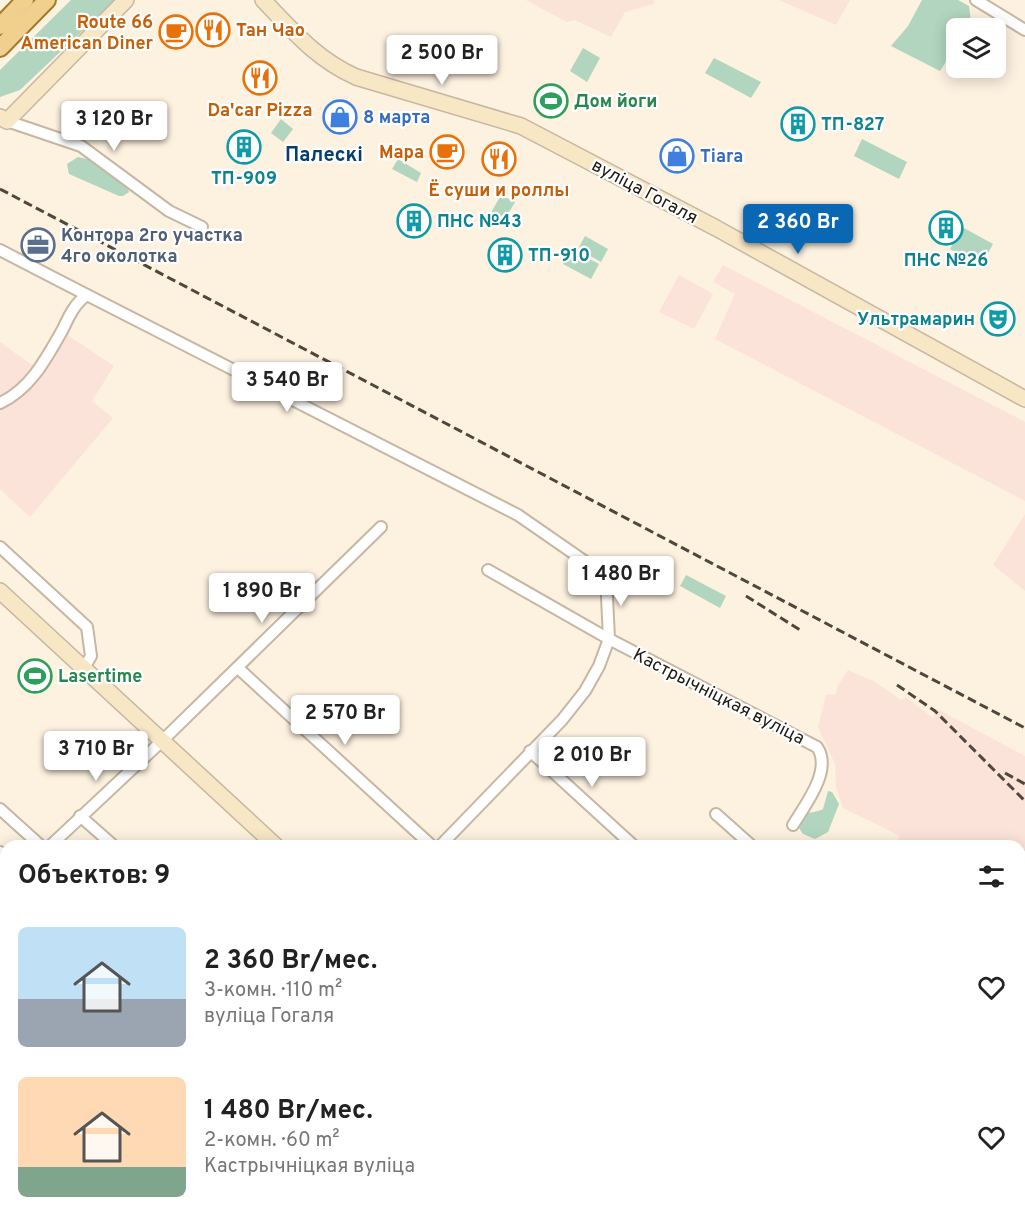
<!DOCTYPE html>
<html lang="ru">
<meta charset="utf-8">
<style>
body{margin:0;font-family:Overpass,sans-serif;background:#f2f2f2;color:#222;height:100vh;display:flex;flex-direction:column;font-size:22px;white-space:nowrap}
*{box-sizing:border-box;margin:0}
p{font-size:20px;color:#767676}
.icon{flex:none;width:33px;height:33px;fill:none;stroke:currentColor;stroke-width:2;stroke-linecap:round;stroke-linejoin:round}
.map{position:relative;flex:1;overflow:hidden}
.panel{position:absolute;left:0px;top:840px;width:1026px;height:386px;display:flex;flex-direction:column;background:#fff;border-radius:18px 18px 0 0;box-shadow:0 3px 15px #0003}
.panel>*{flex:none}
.controls{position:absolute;left:946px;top:18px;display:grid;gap:12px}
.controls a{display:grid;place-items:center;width:60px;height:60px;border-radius:9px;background:#fff;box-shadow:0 3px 15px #0003;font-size:30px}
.price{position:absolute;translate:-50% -51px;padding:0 14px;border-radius:6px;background:#fff;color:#222;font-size:20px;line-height:39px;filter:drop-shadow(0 2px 3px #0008)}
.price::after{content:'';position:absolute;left:50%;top:36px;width:18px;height:14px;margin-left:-9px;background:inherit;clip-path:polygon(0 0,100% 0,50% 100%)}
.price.active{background:#0a67b4;color:#fff}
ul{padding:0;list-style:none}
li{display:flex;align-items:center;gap:18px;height:150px;padding:0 18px}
li span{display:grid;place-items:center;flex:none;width:168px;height:120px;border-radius:9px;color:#555}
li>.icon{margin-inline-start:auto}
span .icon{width:72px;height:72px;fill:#fffc;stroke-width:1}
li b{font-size:26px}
h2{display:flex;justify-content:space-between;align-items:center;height:72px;padding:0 18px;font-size:26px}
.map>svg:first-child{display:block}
.industrial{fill:#fce3d9}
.medical{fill:#fae4d7}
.green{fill:#b1d5be}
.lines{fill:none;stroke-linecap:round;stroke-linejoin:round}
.street-casing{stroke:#c6b7a2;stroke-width:14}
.secondary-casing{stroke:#c6b7a2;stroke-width:18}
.primary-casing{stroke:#a07b2f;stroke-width:20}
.street{stroke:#fff;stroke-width:10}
.secondary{stroke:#f8e7c5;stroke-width:15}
.primary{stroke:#f0d08c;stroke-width:16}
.rail{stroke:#4f473e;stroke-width:3;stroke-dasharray:9 4.5;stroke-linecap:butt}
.labels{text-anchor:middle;stroke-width:4.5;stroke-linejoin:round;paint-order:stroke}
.food-label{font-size:18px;font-weight:bold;fill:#c56008;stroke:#fff;text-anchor:end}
.leisure-label{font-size:18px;font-weight:bold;fill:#27864d;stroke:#fff;text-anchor:start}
.shop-label{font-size:18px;font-weight:bold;fill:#366cbe;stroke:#fff;text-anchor:start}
.culture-label{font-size:18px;font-weight:bold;fill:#0d838f;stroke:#fff;text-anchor:start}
.street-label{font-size:18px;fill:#1f1912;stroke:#fff}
.service-label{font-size:18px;font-weight:bold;fill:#4e5e75;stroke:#fff;text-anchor:start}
.neighbourhood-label{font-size:20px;font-weight:bold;fill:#053d6e;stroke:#fff}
</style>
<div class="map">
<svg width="1025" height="1225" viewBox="0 0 1025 1225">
<rect width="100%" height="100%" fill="#fdf1e0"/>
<g class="industrial">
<path d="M723,265L1025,422V501L715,339L735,294L713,282Z"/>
<path d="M679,275L713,294L694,329L659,312Z"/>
<path d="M66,334L114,366L92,401L113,418L30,517L0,489V342L40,371Z"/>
<path d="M1025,514V591L993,565Z"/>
<path d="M848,670L875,682L901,700L906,697L933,718L937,709L1025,756V982L1020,978V846H895L900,836L843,808L836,787L835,764L818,727L826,695L836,694L837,687Z"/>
</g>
<g class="medical">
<path d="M526,0H655L653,4L625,12L611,37L575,20L567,22Z"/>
<path d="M779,0H850L836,25Z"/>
</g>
<g class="green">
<path d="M71,0H115L20,90L0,97V70Z"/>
<path d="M922,0H958L969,6L971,22L966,28H957V44L940,71L891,46L908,26Z"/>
<path d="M583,48L600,58L587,82L570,71Z"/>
<path d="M714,58L761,82L751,98L705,73Z"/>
<path d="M281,119L293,129L283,142L271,133Z"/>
<path d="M862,139L907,162L899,179L854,156Z"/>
<path d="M78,157L91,160L127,185L129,192L123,196H119L69,174L67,164Z"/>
<path d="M398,159L421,173L417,182L392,169Z"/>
<path d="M501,195L515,202L501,226L488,218Z"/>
<path d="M962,227L993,244L981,266L950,249Z"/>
<path d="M585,236L608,249L601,262L578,249Z"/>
<path d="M571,249L599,264L591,279L563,264Z"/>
<path d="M686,575L726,596L720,608L680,586Z"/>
<path d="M828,791L832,792L839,804L828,832L815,839L803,834L799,828C804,807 809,816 823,809Z"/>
<path d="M6,1050V1105L2,1109L0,1107V1057Z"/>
</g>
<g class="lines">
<defs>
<g id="street">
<path d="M976,0L1025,30"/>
<path d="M7,121L81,146L169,211L202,227"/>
<path d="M0,250L87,295"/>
<path d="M0,403C31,389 47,357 63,329C69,316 75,303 87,295L518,515L606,576L609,639L599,666L585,691L562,720L440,846"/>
<path d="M0,547L87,627L91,656L84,668"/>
<path d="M488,570L609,639L817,747C833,770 805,805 793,825"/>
<path d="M238,668L432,846"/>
<path d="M530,751L634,846"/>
<path d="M0,809L41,846"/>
<path d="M716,814L752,846"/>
<path d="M80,816L114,846"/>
<path d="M50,846L163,740L381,527"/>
<path d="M0,852L6,857"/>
<path d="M0,901L6,894"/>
<path d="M1020,986L1025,990"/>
<path d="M1020,1087L1025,1091"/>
<path d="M1020,1190L1025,1194"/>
<path d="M0,1192L6,1198"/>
<path d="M30,1220L36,1225"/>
<path d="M432,1220L438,1225"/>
<path d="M886,1220L892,1225"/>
<path d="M939,1220L945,1225"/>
<path d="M102,1225L107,1220"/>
<path d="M323,1225L328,1220L335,1225"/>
<path d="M646,1225L652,1220"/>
</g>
<g id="secondary">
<path d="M263,0C293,31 316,59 356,77L521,126L716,228L1025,399"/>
<path d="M0,117L7,121L126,0"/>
<path d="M0,591L276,846"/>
<path d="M682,1220L689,1225"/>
</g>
<g id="primary">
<path d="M0,26L25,0"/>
<path d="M0,48L47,0"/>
</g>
</defs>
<use href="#street" class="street-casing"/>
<use href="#secondary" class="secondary-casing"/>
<use href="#primary" class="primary-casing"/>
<use href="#street" class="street"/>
<use href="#secondary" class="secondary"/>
<use href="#primary" class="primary"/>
<g class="rail">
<path d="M0,189L1025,728"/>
<path d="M746,596L800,630"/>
<path d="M897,685L935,711L1025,801"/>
<path d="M1005,773L1025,784"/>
</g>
</g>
<defs>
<symbol id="restaurant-ring" viewBox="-11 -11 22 22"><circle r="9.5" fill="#fff" stroke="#e8710a" stroke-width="1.5"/><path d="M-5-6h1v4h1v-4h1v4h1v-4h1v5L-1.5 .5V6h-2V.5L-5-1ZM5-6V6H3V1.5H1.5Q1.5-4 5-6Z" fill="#e8710a"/></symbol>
<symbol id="cafe-ring" viewBox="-11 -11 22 22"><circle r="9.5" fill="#fff" stroke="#e8710a" stroke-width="1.5"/><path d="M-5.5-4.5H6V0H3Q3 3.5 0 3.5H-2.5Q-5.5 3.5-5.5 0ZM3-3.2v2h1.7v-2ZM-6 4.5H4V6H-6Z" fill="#e8710a"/></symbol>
<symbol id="stadium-ring" viewBox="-11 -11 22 22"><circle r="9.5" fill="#fff" stroke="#2e9e5b" stroke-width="1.5"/><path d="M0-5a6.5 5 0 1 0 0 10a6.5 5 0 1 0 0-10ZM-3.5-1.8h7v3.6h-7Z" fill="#2e9e5b"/></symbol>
<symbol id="shop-ring" viewBox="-11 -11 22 22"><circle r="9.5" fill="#fff" stroke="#3f7fe0" stroke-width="1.5"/><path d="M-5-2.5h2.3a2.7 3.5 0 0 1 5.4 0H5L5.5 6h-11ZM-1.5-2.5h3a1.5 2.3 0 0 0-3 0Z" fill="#3f7fe0"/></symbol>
<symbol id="building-ring" viewBox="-11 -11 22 22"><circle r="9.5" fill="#fff" stroke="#0f9aa8" stroke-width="1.5"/><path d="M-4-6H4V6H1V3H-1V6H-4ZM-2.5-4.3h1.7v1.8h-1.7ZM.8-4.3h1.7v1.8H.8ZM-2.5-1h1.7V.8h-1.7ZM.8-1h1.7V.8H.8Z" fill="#0f9aa8"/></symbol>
<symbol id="office-ring" viewBox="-11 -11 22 22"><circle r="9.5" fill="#fff" stroke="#5c6f8a" stroke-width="1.5"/><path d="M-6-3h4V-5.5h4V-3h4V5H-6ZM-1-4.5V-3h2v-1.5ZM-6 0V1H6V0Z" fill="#5c6f8a"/></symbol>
<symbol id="theatre-ring" viewBox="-11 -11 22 22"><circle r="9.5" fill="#fff" stroke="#0f9aa8" stroke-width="1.5"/><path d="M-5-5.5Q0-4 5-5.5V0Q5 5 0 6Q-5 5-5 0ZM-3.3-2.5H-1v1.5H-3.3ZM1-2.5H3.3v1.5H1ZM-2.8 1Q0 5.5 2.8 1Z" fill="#0f9aa8"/></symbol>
</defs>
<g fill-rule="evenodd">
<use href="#restaurant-ring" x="194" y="11" width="38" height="38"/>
<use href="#cafe-ring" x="157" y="13" width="38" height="38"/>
<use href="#restaurant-ring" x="241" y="59" width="38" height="38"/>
<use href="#stadium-ring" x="532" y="82" width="38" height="38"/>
<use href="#shop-ring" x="321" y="98" width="38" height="38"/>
<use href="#building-ring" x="779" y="105" width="38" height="38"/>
<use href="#building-ring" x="225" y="128" width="38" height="38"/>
<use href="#cafe-ring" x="428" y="133" width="38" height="38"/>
<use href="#shop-ring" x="658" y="137" width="38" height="38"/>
<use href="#restaurant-ring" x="480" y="140" width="38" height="38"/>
<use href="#building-ring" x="395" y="202" width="38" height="38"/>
<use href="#building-ring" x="927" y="209" width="38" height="38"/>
<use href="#office-ring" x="19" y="226" width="38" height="38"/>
<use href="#building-ring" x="486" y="236" width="38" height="38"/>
<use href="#theatre-ring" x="979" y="300" width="38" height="38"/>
<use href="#stadium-ring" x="16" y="657" width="38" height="38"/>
</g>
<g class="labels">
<g class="food-label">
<text x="153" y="28">Route 66<tspan x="153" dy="21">American Diner</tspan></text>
<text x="236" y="36" text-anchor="start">Тан Чао</text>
<text x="260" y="116" text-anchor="middle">Da'car Pizza</text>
<text x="424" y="158">Мара</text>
<text x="499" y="196" text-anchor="middle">Ё суши и роллы</text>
</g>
<g class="leisure-label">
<text x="574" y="107">Дом йоги</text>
<text x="58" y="682">Lasertime</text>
</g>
<g class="shop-label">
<text x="363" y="123">8 марта</text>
<text x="700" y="162">Tiara</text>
</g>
<g class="culture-label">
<text x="821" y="130">ТП-827</text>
<text x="244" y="184" text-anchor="middle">ТП-909</text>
<text x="437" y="227">ПНС №43</text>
<text x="528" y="261">ТП-910</text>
<text x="946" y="266" text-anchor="middle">ПНС №26</text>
<text x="975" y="325" text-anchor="end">Ультрамарин</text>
</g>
<g class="street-label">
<text transform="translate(645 191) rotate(28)" y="6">вуліца Гогаля</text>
<text transform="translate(719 696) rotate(27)" y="6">Кастрычніцкая вуліца</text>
</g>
<g class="service-label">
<text x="61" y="241">Контора 2го участка<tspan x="61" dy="21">4го околотка</tspan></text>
</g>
<g class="neighbourhood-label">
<text x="324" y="161">Палескі</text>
</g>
</g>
</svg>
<div class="controls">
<a><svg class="icon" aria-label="layers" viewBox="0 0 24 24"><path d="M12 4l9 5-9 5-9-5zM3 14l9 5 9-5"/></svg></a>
</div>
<b class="price" style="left:442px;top:86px">2 500 Br</b>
<b class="price" style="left:114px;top:152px">3 120 Br</b>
<b class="price active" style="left:798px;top:255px">2 360 Br</b>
<b class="price" style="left:287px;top:413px">3 540 Br</b>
<b class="price" style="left:621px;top:607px">1 480 Br</b>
<b class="price" style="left:262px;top:624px">1 890 Br</b>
<b class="price" style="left:345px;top:746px">2 570 Br</b>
<b class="price" style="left:96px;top:782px">3 710 Br</b>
<b class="price" style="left:592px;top:788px">2 010 Br</b>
<section class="panel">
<h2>Объектов: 9<svg class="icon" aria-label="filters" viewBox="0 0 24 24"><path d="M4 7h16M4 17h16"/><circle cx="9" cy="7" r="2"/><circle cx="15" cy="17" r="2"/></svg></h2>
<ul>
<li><span style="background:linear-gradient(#bfe0f5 60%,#9aa5b1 0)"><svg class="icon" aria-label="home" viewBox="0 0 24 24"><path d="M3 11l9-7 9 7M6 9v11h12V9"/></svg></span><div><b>2 360 Br/мес.</b><p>3-комн. · 110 m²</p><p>вуліца Гогаля</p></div><svg class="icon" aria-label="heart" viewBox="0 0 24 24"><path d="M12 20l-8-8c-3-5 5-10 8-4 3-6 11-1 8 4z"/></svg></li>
<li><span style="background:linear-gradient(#ffd9b3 75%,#7fa58c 0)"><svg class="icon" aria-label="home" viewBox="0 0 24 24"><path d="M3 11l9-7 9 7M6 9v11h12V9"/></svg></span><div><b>1 480 Br/мес.</b><p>2-комн. · 60 m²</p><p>Кастрычніцкая вуліца</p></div><svg class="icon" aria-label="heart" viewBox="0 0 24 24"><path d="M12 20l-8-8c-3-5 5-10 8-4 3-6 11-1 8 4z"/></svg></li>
</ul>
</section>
</div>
